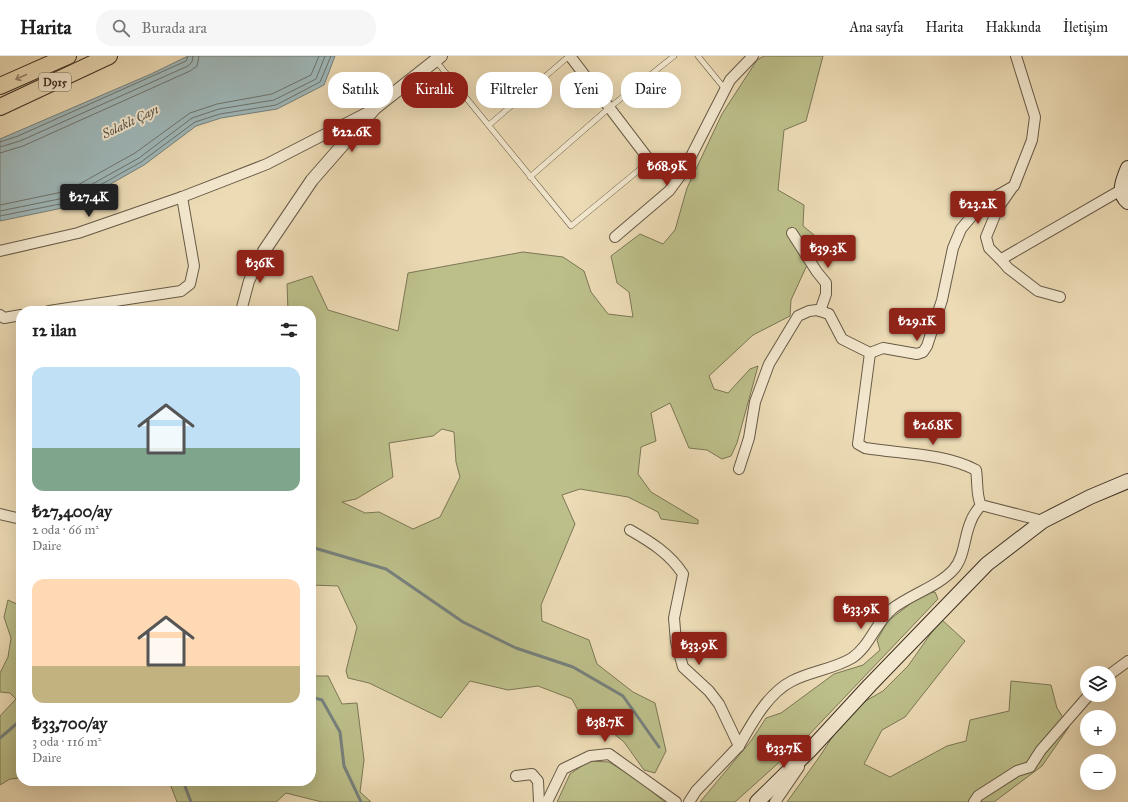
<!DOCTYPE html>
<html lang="tr">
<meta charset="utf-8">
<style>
body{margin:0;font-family:"IM FELL Great Primer",serif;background:#f6f6f6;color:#222;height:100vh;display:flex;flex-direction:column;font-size:15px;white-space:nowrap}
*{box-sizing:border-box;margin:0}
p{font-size:13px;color:#767676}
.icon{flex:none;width:22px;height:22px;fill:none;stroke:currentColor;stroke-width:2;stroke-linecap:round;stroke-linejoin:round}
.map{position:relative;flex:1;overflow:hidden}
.details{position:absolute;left:16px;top:250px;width:300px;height:480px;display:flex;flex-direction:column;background:#fff;border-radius:16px;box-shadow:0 4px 16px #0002}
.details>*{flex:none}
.hud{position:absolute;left:328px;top:16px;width:380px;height:36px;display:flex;gap:8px}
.fabs{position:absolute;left:1080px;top:610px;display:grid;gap:8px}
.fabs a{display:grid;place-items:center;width:36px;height:36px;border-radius:50%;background:#fff;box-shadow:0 4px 16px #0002;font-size:20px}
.price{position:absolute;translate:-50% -34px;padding:0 9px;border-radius:4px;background:#8f2418;color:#fff;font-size:13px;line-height:26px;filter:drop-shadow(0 1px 2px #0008)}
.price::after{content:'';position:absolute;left:50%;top:24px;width:12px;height:9px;margin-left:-6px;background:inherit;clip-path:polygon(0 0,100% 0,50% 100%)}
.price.on{background:#222;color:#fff}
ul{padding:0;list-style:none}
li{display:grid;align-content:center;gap:8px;height:212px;padding:0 16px}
li span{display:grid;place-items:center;height:124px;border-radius:12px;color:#555}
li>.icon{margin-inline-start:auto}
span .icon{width:72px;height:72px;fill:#fffc;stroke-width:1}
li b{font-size:17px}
h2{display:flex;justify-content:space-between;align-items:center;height:48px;padding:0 16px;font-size:17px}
.chip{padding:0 14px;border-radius:16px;background:#fff;box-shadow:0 4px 16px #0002;font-size:14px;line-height:36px}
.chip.on{background:#8f2418;color:#fff}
header{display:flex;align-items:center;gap:24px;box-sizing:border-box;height:56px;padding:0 20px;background:#fff;border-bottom:1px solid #e0e0e0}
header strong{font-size:19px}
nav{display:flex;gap:22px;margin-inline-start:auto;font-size:14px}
.search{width:280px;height:36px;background:#f6f6f6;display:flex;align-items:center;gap:10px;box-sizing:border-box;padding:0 14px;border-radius:16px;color:#767676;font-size:15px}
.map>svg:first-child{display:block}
.green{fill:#bcbf8a;stroke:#7c7756;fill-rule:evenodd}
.water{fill:#9fb8ba;stroke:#77817d}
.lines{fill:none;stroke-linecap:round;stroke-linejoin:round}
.shore{stroke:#6d746e;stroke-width:1}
.stream{stroke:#77817d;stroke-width:3}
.service-casing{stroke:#675a46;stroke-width:6}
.minor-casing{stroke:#675a46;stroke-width:12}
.tertiary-casing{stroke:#675a46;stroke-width:14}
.secondary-casing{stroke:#3b2f21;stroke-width:16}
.trunk-casing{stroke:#3b2f21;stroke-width:18}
.service{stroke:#f3e8cf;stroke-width:5}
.minor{stroke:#f3e8cf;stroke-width:10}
.tertiary{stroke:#f3e8cf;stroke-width:12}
.secondary{stroke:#f3e8cf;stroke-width:14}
.trunk{stroke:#ecdbb5;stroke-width:16}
.oneway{stroke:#94856b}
.labels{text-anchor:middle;stroke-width:4;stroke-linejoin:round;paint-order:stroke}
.shield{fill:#f3e8cf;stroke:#726655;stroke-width:1}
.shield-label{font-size:11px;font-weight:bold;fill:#3b2f21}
.water-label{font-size:13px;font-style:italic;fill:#545147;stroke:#f3e8cf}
</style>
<header>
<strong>Harita</strong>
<div class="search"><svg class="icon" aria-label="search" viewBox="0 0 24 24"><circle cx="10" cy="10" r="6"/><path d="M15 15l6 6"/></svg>Burada ara</div>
<nav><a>Ana sayfa</a><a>Harita</a><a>Hakkında</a><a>İletişim</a></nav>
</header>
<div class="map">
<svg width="1128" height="746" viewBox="0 0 1128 746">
<rect width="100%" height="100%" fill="#ecdbb5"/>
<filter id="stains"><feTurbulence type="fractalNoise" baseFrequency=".005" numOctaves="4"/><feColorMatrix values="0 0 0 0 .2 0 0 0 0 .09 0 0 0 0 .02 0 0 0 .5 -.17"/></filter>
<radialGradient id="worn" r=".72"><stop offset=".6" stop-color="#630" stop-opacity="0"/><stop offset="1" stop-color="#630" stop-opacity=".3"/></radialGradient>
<g class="green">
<path d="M764,0H823L806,65L784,74L778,134L804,149L803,170L819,183L791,244L790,260L753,279L709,320L714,333L728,337L750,313L758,310L737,387L731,400L722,403L707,394L689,392L670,347L651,357L656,385L641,391L638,418L651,436L698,464V468L661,463L658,456L628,441L580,433L562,439L575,468L541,549L542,565L589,584L597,608L633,636L655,647L666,695L655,717L644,714L624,686L607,672L585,668L572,643L538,630L508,634L470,625L441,662L369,627L348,622L346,615L357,571L338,530L311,529V255H288L287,228L312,220L328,254L398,275L408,217L523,196L563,201L584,215L591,236L608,258L633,261L629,236L617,227L611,200L640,178L663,188L675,174L687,132L722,58L757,4ZM442,373L454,376L456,406L460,421L440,461L413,473L379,456L365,457L342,446L356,443L393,421L389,387L433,380Z"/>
<path d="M935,536L938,543L804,684L735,746H700L751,685L766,662L781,657L834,618L863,609L880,594L877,584L888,565L923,538Z"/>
<path d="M8,544L21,550V722L10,723L0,729V660L16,643L10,637L0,636V617L8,601L11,582L4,561Z"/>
<path d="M941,563L965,585L905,661L882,674L864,708L890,721L947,690L966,685L970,664L1009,655L1011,625L1051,629L1057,652L1069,671L1042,710L994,746H787L820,700L850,654L883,635L908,610Z"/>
<path d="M311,620H328L342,648L357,647L364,704L360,736L371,746H322L286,737L276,746H177L169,725H311Z"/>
<path d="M589,705L609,706L636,723L665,746H557L570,718Z"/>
</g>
<path class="water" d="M188,0H335L324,29L277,53L221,62L196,70L144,109L72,150L0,165V83L151,18Z"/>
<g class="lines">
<g class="shore">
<path d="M0,86L18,80L186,5L188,0"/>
<path d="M0,91L20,85L188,10L192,6L193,0"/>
<path d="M0,97L23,90L190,15L197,10L199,0"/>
<path d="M0,149L67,135L135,97L190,57L217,48L272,38L311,19L319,0"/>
<path d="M0,155L69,141L139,102L192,62L219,53L274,44L316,23L325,0"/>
<path d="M0,160L70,146L141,106L195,66L220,58L276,49L320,26L331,0"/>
</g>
<g class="stream">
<path d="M311,491L386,513L463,566L516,592L573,611L623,640L659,691"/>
<path d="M311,641L322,644L340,676L344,710L361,746"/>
<path d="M0,682L21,664"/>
<path d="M183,725L191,746"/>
</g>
<defs>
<g id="service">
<path d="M698,0L725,33"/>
<path d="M436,5L571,170L650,105"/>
<path d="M489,69L569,0"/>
<path d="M530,121L609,52L674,0"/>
</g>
<g id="minor">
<path d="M570,0L650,105L665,118L674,123L682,118L730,24L753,0"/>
<path d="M792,177L817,216L826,227V238L820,255"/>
<path d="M615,181L669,135L680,120"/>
<path d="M0,195L78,177L182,141L267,108L372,54"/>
<path d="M1003,206L989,192L986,181L998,152L1012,132"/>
<path d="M1060,241L1038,235L1008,212L1003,206L1005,201L1121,134"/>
<path d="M49,255L181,235L190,228L194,210L182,141"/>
<path d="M241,255L249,225L264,195"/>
<path d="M0,259L4,262L21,259"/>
<path d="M870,297L858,388L865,392C902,398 943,397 976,414C978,426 976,440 981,449L1043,465"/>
<path d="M739,413L749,382L755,346L769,308L798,260L809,255L817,254L829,258L842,283L870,297L883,292L917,298L923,296L927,290L942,244L953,192L961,173L982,148L1014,130L1032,84L1035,61L1016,0"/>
<path d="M0,458L21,463"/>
<path d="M630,474C651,486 670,498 683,518L674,562L676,586L683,611L709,635L719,648L739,690L696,735L689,746"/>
<path d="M1109,619L1128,605"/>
<path d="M739,690C752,667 768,637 792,625C811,615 834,613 852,602C870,590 876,566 892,553C911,538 938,531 954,513C965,500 964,480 971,465C973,459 977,454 981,449"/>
<path d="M516,720L532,718L538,725L539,746"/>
<path d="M547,746L563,713L590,700L609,698L676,746"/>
<path d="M775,746L799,711"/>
<path d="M974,746L978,740L1017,715L1030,711L1041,694L1089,639"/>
</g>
<path id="tertiary" d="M264,195L312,124L375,52L441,0"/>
<g id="secondary">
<path d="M1128,112C1123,124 1117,137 1128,146"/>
<path d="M757,746L811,693L870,629L987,508L1043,465L1090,441L1128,425"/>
</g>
<g id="trunk">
<path d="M0,30L68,0"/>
<path d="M0,51L109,0"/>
</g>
</defs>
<use href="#service" class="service-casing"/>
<use href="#minor" class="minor-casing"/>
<use href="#tertiary" class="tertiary-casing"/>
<use href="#secondary" class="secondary-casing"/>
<use href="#trunk" class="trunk-casing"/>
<use href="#service" class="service"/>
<use href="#minor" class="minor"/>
<use href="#tertiary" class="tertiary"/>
<use href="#secondary" class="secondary"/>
<use href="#trunk" class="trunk"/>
</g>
<defs><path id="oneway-shaft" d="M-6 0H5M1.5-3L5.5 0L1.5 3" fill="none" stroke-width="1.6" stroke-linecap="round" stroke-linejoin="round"/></defs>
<use class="oneway" href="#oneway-shaft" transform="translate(21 21) rotate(156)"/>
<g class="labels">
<rect class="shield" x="39" y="17" width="32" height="18" rx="3"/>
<g class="shield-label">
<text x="55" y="30">D915</text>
</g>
<g class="water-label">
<text transform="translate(130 65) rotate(-26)" y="5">Solaklı Çayı</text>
</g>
</g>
<rect width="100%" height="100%" filter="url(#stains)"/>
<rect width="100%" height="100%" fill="url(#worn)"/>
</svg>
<div class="fabs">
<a><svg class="icon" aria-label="layers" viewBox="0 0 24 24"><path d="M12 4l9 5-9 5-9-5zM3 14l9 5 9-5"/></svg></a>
<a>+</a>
<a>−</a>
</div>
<b class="price" style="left:352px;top:97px">₺22.6K</b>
<b class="price" style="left:667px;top:131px">₺68.9K</b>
<b class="price on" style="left:89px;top:162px">₺27.4K</b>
<b class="price" style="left:978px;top:169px">₺23.2K</b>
<b class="price" style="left:828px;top:213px">₺39.3K</b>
<b class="price" style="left:260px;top:228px">₺36K</b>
<b class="price" style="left:917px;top:286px">₺29.1K</b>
<b class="price" style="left:933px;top:390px">₺26.8K</b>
<b class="price" style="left:861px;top:574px">₺33.9K</b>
<b class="price" style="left:699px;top:610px">₺33.9K</b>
<b class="price" style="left:605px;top:687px">₺38.7K</b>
<b class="price" style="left:784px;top:713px">₺33.7K</b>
<div class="hud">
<a class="chip">Satılık</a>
<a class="chip on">Kiralık</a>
<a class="chip">Filtreler</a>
<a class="chip">Yeni</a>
<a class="chip">Daire</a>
</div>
<section class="details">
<h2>12 ilan<svg class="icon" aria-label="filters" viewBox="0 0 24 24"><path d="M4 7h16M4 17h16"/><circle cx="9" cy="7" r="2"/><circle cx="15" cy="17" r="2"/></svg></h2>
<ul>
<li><span style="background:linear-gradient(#bfe0f5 65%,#7fa58c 0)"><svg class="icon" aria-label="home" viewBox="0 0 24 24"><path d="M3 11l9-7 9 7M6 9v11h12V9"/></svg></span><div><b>₺27,400/ay</b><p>2 oda · 66 m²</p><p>Daire</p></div></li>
<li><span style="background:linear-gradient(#ffd9b3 70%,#c2b280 0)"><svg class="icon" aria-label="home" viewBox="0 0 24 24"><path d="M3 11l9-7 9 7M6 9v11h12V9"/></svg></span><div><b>₺33,700/ay</b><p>3 oda · 116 m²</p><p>Daire</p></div></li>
</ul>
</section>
</div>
